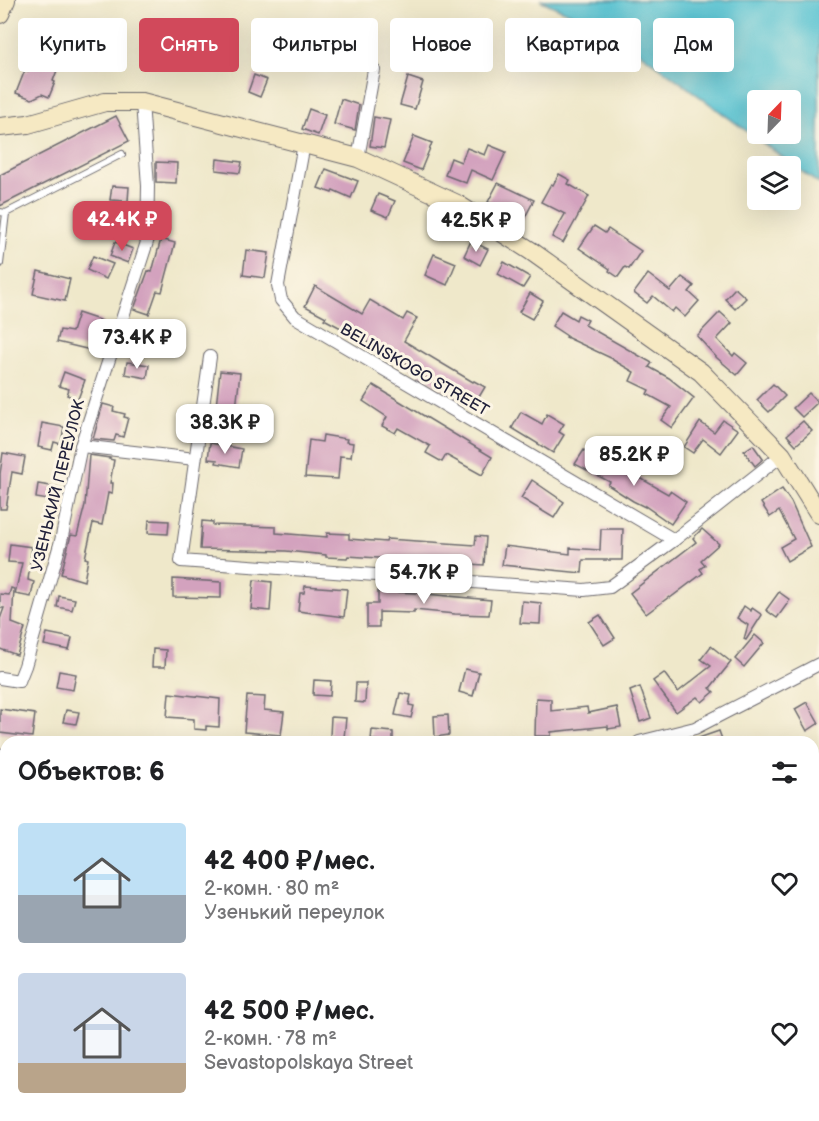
<!DOCTYPE html>
<html lang="ru">
<meta charset="utf-8">
<style>
body{margin:0;font-family:"Balsamiq Sans",sans-serif;background:#f6f6f6;color:#202124;height:100vh;display:flex;flex-direction:column;font-size:22px;white-space:nowrap}
*{box-sizing:border-box;margin:0}
p{font-size:20px;color:#757577}
.icon{flex:none;width:33px;height:33px;fill:none;stroke:currentColor;stroke-width:2;stroke-linecap:round;stroke-linejoin:round}
.map{position:relative;flex:1;overflow:hidden}
.side{position:absolute;left:0px;top:736px;width:819px;height:386px;display:flex;flex-direction:column;background:#fff;border-radius:18px 18px 0 0;box-shadow:0 6px 24px #0002}
.side>*{flex:none}
.top-card{position:absolute;left:18px;top:18px;width:783px;height:54px;display:flex;gap:12px}
.needle{width:39px;rotate:23deg}
.controls{position:absolute;left:747px;top:90px;display:grid;gap:12px}
.controls a{display:grid;place-items:center;width:54px;height:54px;border-radius:6px;background:#fff;box-shadow:0 6px 24px #0002;font-size:30px}
.price{position:absolute;translate:-50% -51px;padding:0 14px;border-radius:12px;background:#fff;color:#222;font-size:20px;line-height:39px;filter:drop-shadow(0 2px 3px #0008)}
.price::after{content:'';position:absolute;left:50%;top:36px;width:18px;height:14px;margin-left:-9px;background:inherit;clip-path:polygon(0 0,100% 0,50% 100%)}
.price.active{background:#d1495b;color:#fff}
ul{padding:0;list-style:none}
li{display:flex;align-items:center;gap:18px;height:150px;padding:0 18px}
li span{display:grid;place-items:center;flex:none;width:168px;height:120px;border-radius:6px;color:#555}
li>.icon{margin-inline-start:auto}
span .icon{width:72px;height:72px;fill:#fffc;stroke-width:1}
li b{font-size:26px}
h2{display:flex;justify-content:space-between;align-items:center;height:72px;padding:0 18px;font-size:26px}
.chip{padding:0 21px;border-radius:6px;background:#fff;box-shadow:0 6px 24px #0002;font-size:21px;line-height:54px}
.chip.active{background:#d1495b;color:#fff}
.map>svg:first-child{display:block}
.green{fill:#8cc67b;stroke:#57745b;stroke-width:1.5}
.water{fill:#57c2d2;stroke:#3c7286;stroke-width:1.5;fill-rule:evenodd}
.building{fill:#d3a2be}
.lines{fill:none;stroke-linecap:round;stroke-linejoin:round}
.service-casing{stroke:#6a676d;stroke-width:8}
.minor-casing{stroke:#6a676d;stroke-width:14}
.secondary-casing{stroke:#6a676d;stroke-width:20}
.service{stroke:#fff;stroke-width:6}
.minor{stroke:#fff;stroke-width:12}
.secondary{stroke:#f6e9c3;stroke-width:18}
.labels{text-anchor:middle;stroke-width:6;stroke-linejoin:round;paint-order:stroke}
.street-label{font-size:16px;fill:#22223b;stroke:#fcf5e5}
</style>
<div class="map">
<svg width="819" height="1121" viewBox="0 0 819 1121">
<rect width="100%" height="100%" fill="#fcf5e5"/>
<filter id="ink" filterUnits="userSpaceOnUse"><feTurbulence type="fractalNoise" baseFrequency=".0167" numOctaves="2"/><feDisplacementMap in="SourceGraphic" scale="12" xChannelSelector="R" yChannelSelector="G"/><feConvolveMatrix kernelMatrix="1 2 1 2 8 2 1 2 1" color-interpolation-filters="sRGB"/></filter>
<filter id="wash" filterUnits="userSpaceOnUse"><feTurbulence type="fractalNoise" baseFrequency=".008" numOctaves="4" result="noise"/><feDisplacementMap in="SourceGraphic" scale="24" xChannelSelector="R" yChannelSelector="G"/><feGaussianBlur stdDeviation="1.35" result="paint"/><feColorMatrix in="noise" values="0 0 0 0 0 0 0 0 0 0 0 0 0 0 0 0 0 1.4 0 .05"/><feComposite in="paint" operator="in"/></filter>
<g filter="url(#wash)">
<rect width="100%" height="100%" fill="#efe8ca"/>
<rect class="green" x="0" y="761" width="6" height="106"/>
<path class="water" d="M540,0H819V184L613,33ZM758,100H790V134H758Z"/>
<g id="blocks">
<g class="building">
<path d="M336,19L363,22L359,58L332,55Z"/>
<path d="M45,27L70,36L53,81L55,82L49,97L42,94L32,99L16,93L25,70L28,71Z"/>
<path d="M89,42L104,47L98,67L82,62Z"/>
<path d="M254,75L267,80L260,97L248,92Z"/>
<path d="M408,77L423,82L415,109L400,105Z"/>
<path d="M341,99L359,105L355,130L334,124Z"/>
<path d="M309,109L325,115L318,135L302,129Z"/>
<path d="M116,116L129,141L0,206V175Z"/>
<path d="M374,117L390,120L384,148L370,146Z"/>
<path d="M414,136L432,143L421,170L403,163Z"/>
<path d="M489,145L506,152L493,180L471,170L466,183L445,175L451,158L461,162L467,148L485,155Z"/>
<path d="M217,159L242,162L240,173L216,170Z"/>
<path d="M156,162L177,163L176,183L156,182Z"/>
<path d="M326,169L358,181L351,198L333,190L332,193L318,188Z"/>
<path d="M559,174L570,180L568,184L589,196L563,243L552,237L565,214L541,202L551,184L553,185Z"/>
<path d="M498,183L534,200L524,219L488,202Z"/>
<path d="M112,186L129,187L128,201L110,200Z"/>
<path d="M378,194L395,201L388,217L371,210Z"/>
<path d="M594,226L605,233L608,229L641,251L629,269L625,267L618,277L609,271L610,269L579,248Z"/>
<path d="M161,239L175,243L162,292L157,291L149,314L134,309L148,271L152,272Z"/>
<path d="M471,241L488,249L480,265L464,256Z"/>
<path d="M115,242L133,249L128,263L110,256Z"/>
<path d="M246,250L269,253L265,278L243,275Z"/>
<path d="M434,254L456,263L447,285L425,275Z"/>
<path d="M93,256L113,264L106,279L87,270Z"/>
<path d="M504,262L530,277L523,288L498,274Z"/>
<path d="M38,271L70,279L65,301L33,294Z"/>
<path d="M648,274L670,291L682,277L694,286L689,292L699,301L685,317L675,308L672,312L653,296L647,303L634,293Z"/>
<path d="M315,286L362,314L370,300L403,320L407,313L417,318L404,341L473,382L474,381L485,387L473,407L409,368L411,366L341,328L324,319L326,317L305,306Z"/>
<path d="M735,288L746,298L735,309L725,299Z"/>
<path d="M530,293L543,301L532,319L519,312Z"/>
<path d="M561,311L576,320L578,315L588,320L585,325L652,363L649,367L669,378L694,398L672,428L661,420L671,407L647,394L649,390L630,381L634,372L613,360V359L566,337L567,336L552,326Z"/>
<path d="M720,312L732,323L717,339L733,356L735,353L747,363L737,375L717,358L697,336Z"/>
<path d="M78,313L102,321L97,338L102,339L99,352L57,342L60,330L72,332Z"/>
<path d="M127,362L149,365L147,378L125,374Z"/>
<path d="M220,371L240,373L236,409L216,407Z"/>
<path d="M64,372L85,380L78,399L67,395L69,389L59,386Z"/>
<path d="M773,384L785,396L769,412L757,400Z"/>
<path d="M373,385L492,457L482,475L446,455L442,462L426,453L430,446L398,428L395,433L382,426L387,417L363,401Z"/>
<path d="M809,393L818,402L802,417L793,408Z"/>
<path d="M103,404L114,407L113,411L125,414L124,417L128,418L123,437L116,435L114,441L93,439Z"/>
<path d="M521,412L542,424L547,414L564,424L559,432L564,435L553,453L512,428Z"/>
<path d="M244,419L259,421L258,432L243,431Z"/>
<path d="M723,420L738,430L721,453L703,439L693,453L684,447L700,422L714,432Z"/>
<path d="M803,421L812,431L796,445L787,435Z"/>
<path d="M42,423L64,427L61,444L54,442L52,450L38,447Z"/>
<path d="M323,435L347,439L346,442L353,443L351,457L340,456L338,479L305,477L309,440L322,442Z"/>
<path d="M210,443L242,449L239,467L216,463L217,460L208,459Z"/>
<path d="M753,445L763,459L755,466L744,451Z"/>
<path d="M584,450L604,461L605,459L619,466L668,494L670,491L686,502L671,524L645,506V507L633,501L608,485L610,482L575,464Z"/>
<path d="M3,453L25,457L22,474L12,472L6,509H0V474Z"/>
<path d="M89,455L110,458L109,459L114,460L110,483H113L112,494L108,493L102,525L93,523L85,558L88,559L84,581L61,574L71,535L77,536L85,505Z"/>
<path d="M532,480L564,502L554,518L521,498Z"/>
<path d="M38,484L57,487L54,501L36,498Z"/>
<path d="M782,489L791,502L811,547L787,561L780,547L794,539L779,511L770,517L761,503Z"/>
<path d="M149,520L169,521L168,534L148,533Z"/>
<path d="M202,521L213,522V525L276,527V533L327,537V533L349,534V539L386,542L387,539L417,541L475,545L476,536L486,537L484,565L348,556L347,558L326,557V555L286,551L200,549Z"/>
<path d="M601,529H623L622,560H583L582,573L502,565L505,546L570,554V548L600,550Z"/>
<path d="M702,529L719,544L701,560L705,565L700,569L703,573L670,598L669,597L646,614L630,593L696,542L693,538Z"/>
<path d="M10,544L32,547L28,580L34,582L31,597L15,594L22,563L8,562Z"/>
<path d="M173,579L221,582V598L173,597Z"/>
<path d="M254,580L272,582L270,611L251,609Z"/>
<path d="M305,586L347,589L344,617L298,611L300,593H304Z"/>
<path d="M11,588L14,589L12,623L25,628L17,655L0,649V619L4,608H0V594L9,595Z"/>
<path d="M378,591L415,593L491,600L489,615L455,614L414,610V613L379,612V627H367V604H378Z"/>
<path d="M779,592L790,600L777,618L766,610Z"/>
<path d="M59,596L75,599L72,610L57,607Z"/>
<path d="M522,601L541,603L540,624L520,623Z"/>
<path d="M744,606L751,611L752,608L762,615L746,640L744,639L748,625L737,618Z"/>
<path d="M600,615L615,638L604,645L589,622Z"/>
<path d="M47,633L72,638L69,650L44,645Z"/>
<path d="M755,635L764,643L744,667L735,659Z"/>
<path d="M711,646L731,662L710,688L714,692L702,702L697,697L676,712L653,681L664,673L678,692L711,666L701,659Z"/>
<path d="M153,649L166,650L165,667H152Z"/>
<path d="M465,669L479,672L473,696L459,692Z"/>
<path d="M59,671L76,674L73,690L56,687Z"/>
<path d="M314,680L331,681L330,696L313,695Z"/>
<path d="M356,683H366L365,703L355,702Z"/>
<path d="M640,687L651,718L640,722L630,691Z"/>
<path d="M169,693L220,699L219,727L206,726V730L194,729V719L167,717Z"/>
<path d="M400,693L411,695L409,705L414,706L411,718L395,715Z"/>
<path d="M247,696L265,697L264,710L284,712L281,735L244,732Z"/>
<path d="M536,698L551,699V711L587,707L588,713L617,707L621,727L608,729V726L551,732V736H535Z"/>
<path d="M807,702L819,723L807,731L795,709Z"/>
<path d="M0,709L35,714L32,737L0,733Z"/>
<path d="M66,710L79,712L76,724L63,722Z"/>
<path d="M448,715L449,735L435,737L434,716Z"/>
<path d="M331,717L346,718L344,738L330,736Z"/>
<path d="M372,730L393,732V742L371,740Z"/>
<path d="M719,731L723,742H690V741Z"/>
</g>
</g>
</g>
<g filter="url(#ink)">
<use href="#blocks" fill-opacity="0" stroke="#6a676d" stroke-width="1.5"/>
<g class="lines">
<defs>
<g id="service">
<path d="M0,212L6,213L0,264"/>
<path d="M6,213L122,154"/>
<path d="M116,1116L157,1121"/>
<path d="M171,1121L172,1116"/>
</g>
<g id="minor">
<path d="M304,144L278,285L281,300L295,317L674,540"/>
<path d="M358,158L374,70"/>
<path d="M210,357L181,561L584,590L610,587L674,540L782,455"/>
<path d="M81,446L195,459"/>
<path d="M0,678L19,681L25,666L61,541L81,446L147,242L148,186L142,102"/>
<path d="M639,742L695,728L819,664"/>
<path d="M0,755L6,756"/>
<path d="M0,964H6"/>
<path d="M813,979L819,976"/>
</g>
<g id="secondary">
<path d="M0,14L6,0"/>
<path d="M0,127L28,124L105,102H142L358,158L457,204L531,251L701,372L782,455L819,514"/>
</g>
</defs>
<use href="#service" class="service-casing"/>
<use href="#minor" class="minor-casing"/>
<use href="#secondary" class="secondary-casing"/>
<use href="#service" class="service"/>
<use href="#minor" class="minor"/>
<use href="#secondary" class="secondary"/>
</g>
</g>
<g class="labels">
<g class="street-label">
<text transform="translate(415 369) rotate(30)" y="6">BELINSKOGO STREET</text>
<text transform="translate(57 485) rotate(-76)" y="6">УЗЕНЬКИЙ ПЕРЕУЛОК</text>
</g>
</g>
</svg>
<div class="controls">
<a><svg class="needle" viewBox="-14 -14 28 28"><path d="M0-13l5 13h-10z" fill="#e53935"/><path d="M0 13l5-13h-10z" fill="#757577"/></svg></a>
<a><svg class="icon" aria-label="layers" viewBox="0 0 24 24"><path d="M12 4l9 5-9 5-9-5zM3 14l9 5 9-5"/></svg></a>
</div>
<b class="price active" style="left:122px;top:252px">42.4K ₽</b>
<b class="price" style="left:476px;top:253px">42.5K ₽</b>
<b class="price" style="left:137px;top:370px">73.4K ₽</b>
<b class="price" style="left:225px;top:455px">38.3K ₽</b>
<b class="price" style="left:634px;top:487px">85.2K ₽</b>
<b class="price" style="left:424px;top:605px">54.7K ₽</b>
<div class="top-card">
<a class="chip">Купить</a>
<a class="chip active">Снять</a>
<a class="chip">Фильтры</a>
<a class="chip">Новое</a>
<a class="chip">Квартира</a>
<a class="chip">Дом</a>
</div>
<section class="side">
<h2>Объектов: 6<svg class="icon" aria-label="filters" viewBox="0 0 24 24"><path d="M4 7h16M4 17h16"/><circle cx="9" cy="7" r="2"/><circle cx="15" cy="17" r="2"/></svg></h2>
<ul>
<li><span style="background:linear-gradient(#bfe0f5 60%,#9aa5b1 0)"><svg class="icon" aria-label="home" viewBox="0 0 24 24"><path d="M3 11l9-7 9 7M6 9v11h12V9"/></svg></span><div><b>42 400 ₽/мес.</b><p>2-комн. · 80 m²</p><p>Узенький переулок</p></div><svg class="icon" aria-label="heart" viewBox="0 0 24 24"><path d="M12 20l-8-8c-3-5 5-10 8-4 3-6 11-1 8 4z"/></svg></li>
<li><span style="background:linear-gradient(#c9d6e8 75%,#b9a48a 0)"><svg class="icon" aria-label="home" viewBox="0 0 24 24"><path d="M3 11l9-7 9 7M6 9v11h12V9"/></svg></span><div><b>42 500 ₽/мес.</b><p>2-комн. · 78 m²</p><p>Sevastopolskaya Street</p></div><svg class="icon" aria-label="heart" viewBox="0 0 24 24"><path d="M12 20l-8-8c-3-5 5-10 8-4 3-6 11-1 8 4z"/></svg></li>
</ul>
</section>
</div>
